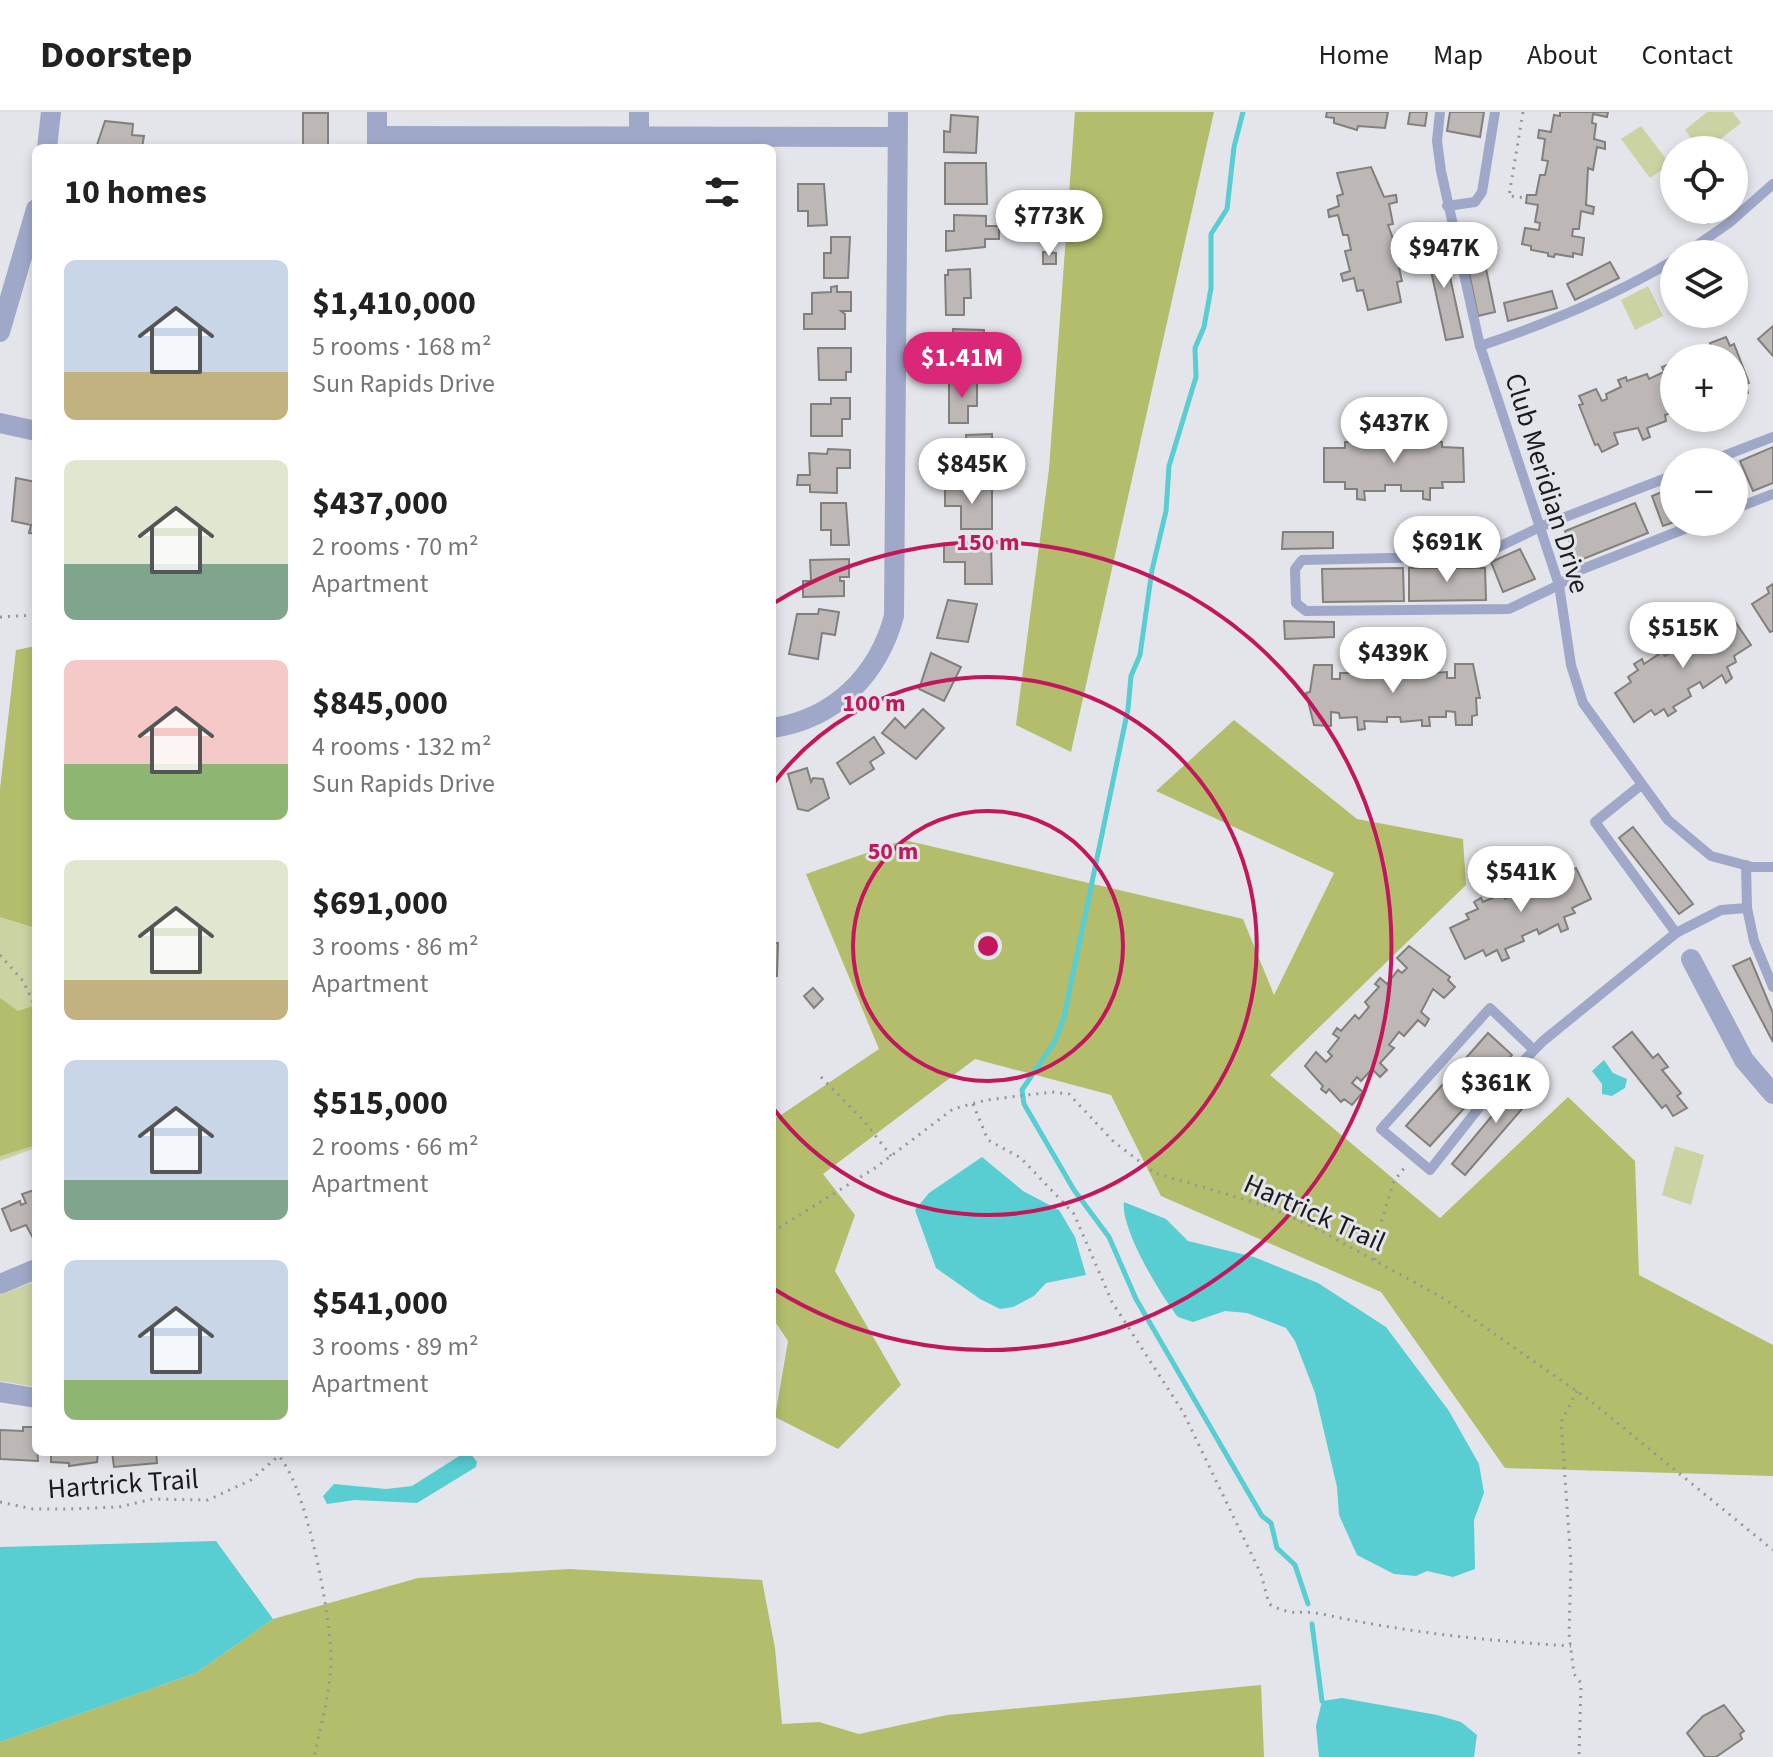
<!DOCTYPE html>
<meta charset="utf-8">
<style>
body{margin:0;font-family:"Source Sans 3",sans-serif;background:#f6f6f6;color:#222;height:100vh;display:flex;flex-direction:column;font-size:30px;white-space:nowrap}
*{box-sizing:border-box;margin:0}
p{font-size:26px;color:#767676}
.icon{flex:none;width:44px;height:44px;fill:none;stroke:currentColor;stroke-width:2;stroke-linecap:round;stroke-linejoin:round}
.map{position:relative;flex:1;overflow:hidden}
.side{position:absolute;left:32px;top:32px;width:744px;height:1312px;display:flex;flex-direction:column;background:#fff;border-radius:12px;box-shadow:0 4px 12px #0003}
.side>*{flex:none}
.controls{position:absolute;left:1660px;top:24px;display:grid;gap:16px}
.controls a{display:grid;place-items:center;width:88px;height:88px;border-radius:50%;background:#fff;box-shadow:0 4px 12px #0003;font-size:40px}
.price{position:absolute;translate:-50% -68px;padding:0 18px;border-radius:28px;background:#fff;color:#222;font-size:26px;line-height:52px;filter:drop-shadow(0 2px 4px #0008)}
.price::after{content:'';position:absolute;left:50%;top:48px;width:24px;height:18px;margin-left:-12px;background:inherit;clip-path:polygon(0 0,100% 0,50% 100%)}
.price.selected{background:#db2777;color:#fff}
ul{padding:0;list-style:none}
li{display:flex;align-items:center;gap:24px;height:200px;padding:0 32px}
li span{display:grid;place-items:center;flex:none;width:224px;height:160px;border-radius:12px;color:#555}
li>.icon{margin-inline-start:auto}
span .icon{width:96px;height:96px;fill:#fffc;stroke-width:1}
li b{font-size:34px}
h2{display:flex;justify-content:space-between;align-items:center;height:96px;padding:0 32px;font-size:34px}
header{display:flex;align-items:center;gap:48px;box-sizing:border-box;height:112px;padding:0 40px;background:#fff;border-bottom:2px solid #e0e0e0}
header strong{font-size:38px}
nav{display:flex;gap:44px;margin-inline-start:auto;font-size:28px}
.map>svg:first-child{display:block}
.green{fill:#ccd3a3}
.forest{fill:#b3bd6c}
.water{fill:#58cdd2}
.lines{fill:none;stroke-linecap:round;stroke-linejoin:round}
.stream{stroke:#58cdd2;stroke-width:5}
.building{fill:#bdb8b5;stroke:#837f7c;stroke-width:2}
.path{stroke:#95969a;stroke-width:3;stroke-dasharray:2 6;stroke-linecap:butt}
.lane{stroke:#9fa8c8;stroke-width:10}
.street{stroke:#9fa8c8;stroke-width:20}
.ring{fill:none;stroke:#c2185b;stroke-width:4}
.labels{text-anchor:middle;stroke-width:6;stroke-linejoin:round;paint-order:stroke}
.street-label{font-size:28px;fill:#1b1b1d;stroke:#e4e5ea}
.centre{fill:#c2185b;stroke:#e4e5ea;stroke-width:4}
.ring-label{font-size:24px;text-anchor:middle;font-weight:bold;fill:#c2185b;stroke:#e4e5ea;stroke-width:6;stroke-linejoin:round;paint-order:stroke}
</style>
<header>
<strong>Doorstep</strong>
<nav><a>Home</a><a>Map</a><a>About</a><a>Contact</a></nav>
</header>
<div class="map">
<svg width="1773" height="1645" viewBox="0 0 1773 1645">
<rect width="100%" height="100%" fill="#e4e5ea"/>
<g class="green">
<path d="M1707,0H1733L1741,11L1707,38H1701L1685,18Z"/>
<path d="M1641,14L1670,52L1650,66L1621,27Z"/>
<path d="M1648,174L1663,204L1635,218L1621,188Z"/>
<path d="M13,569L36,572V1036L0,1049V702Z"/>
<path d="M1675,1034L1704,1043L1691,1093L1662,1083Z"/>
<path d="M36,1169V1275L0,1269V1183Z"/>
</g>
<g class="forest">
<path d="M1075,0H1214L1071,640L1016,613L1049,357Z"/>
<path d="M36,534V816L0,805V677L16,538Z"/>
<path d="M1234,608L1357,707L1463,727L1466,773L1270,963L1440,1106L1568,985L1635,1049L1639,1163L1773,1233V1364L1505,1356L1381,1180L1161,1084L1111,983L975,947L823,1062L855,1103L835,1159L901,1273L838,1337L775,1305L788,1229L772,1205V1005H778L879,937L806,762L904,728L1243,807L1274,883L1334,761L1156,679Z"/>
<path d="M0,886L18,899L36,893V1033L0,1044Z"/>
<path d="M569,1457L762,1468L775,1536L782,1612L819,1610L859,1622L947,1603L1261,1573L1264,1645H0V1630L196,1561L273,1507L418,1466Z"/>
</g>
<g class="water">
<path d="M1604,948L1613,961L1627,967L1625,976L1612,984L1602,982V972L1592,959Z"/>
<path d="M982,1045L1023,1079L1059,1098L1075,1125L1086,1163L1046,1171L1034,1184L1013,1195L1000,1197L980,1187L936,1156L915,1098L929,1081Z"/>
<path d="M1124,1090L1166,1107L1188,1129L1254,1145L1318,1171L1386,1215L1449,1299L1479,1352L1484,1381L1474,1408L1475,1457L1453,1465L1427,1459L1416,1464L1394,1462L1357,1443L1339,1403L1337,1375L1315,1281L1295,1229L1286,1216L1247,1201L1225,1199L1193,1210L1178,1205C1161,1184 1120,1116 1124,1090Z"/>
<path d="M464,1341H470L477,1350L476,1355L417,1391L355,1388L327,1392L323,1384L334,1372L386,1377L412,1374Z"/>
<path d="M216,1429L273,1507L196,1561L0,1630V1435Z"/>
<path d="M1342,1586L1437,1603L1461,1610L1477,1623L1474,1645H1319L1316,1614L1322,1589Z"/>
</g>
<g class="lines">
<g class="stream">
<path d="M1243,0L1234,35L1227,97L1211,122V176L1204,215L1195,236L1196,265L1169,354L1166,399L1152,458L1140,543L1131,564L1128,597L1064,905L1055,929L1022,978L1024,992L1074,1078L1109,1125L1136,1187L1262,1404L1271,1411L1277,1436L1295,1453L1308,1492"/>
<path d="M1312,1512L1322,1589"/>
</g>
</g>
<g class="building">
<path d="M1327,0H1388L1385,16L1358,14L1357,18L1334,11V6L1326,5Z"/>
<path d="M1410,0H1427L1425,14L1408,12Z"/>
<path d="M1450,0H1484L1480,25L1447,19Z"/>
<path d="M1560,0H1608L1607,5L1593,2L1592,11L1596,12L1594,27L1605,30V37L1597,35L1593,58L1588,56L1586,93L1594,95L1593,102L1581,99L1579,117H1573L1572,124L1584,126L1582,143L1573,141V145L1555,142L1554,145L1548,144V141L1531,138V134L1522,132L1525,116L1539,118L1540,111L1535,110L1538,93L1526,91L1527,83H1536L1540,63H1545L1548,49L1542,48L1545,27L1538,26L1539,18L1551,20L1554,3L1560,4Z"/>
<path d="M303,1H328V36L303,35Z"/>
<path d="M951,3L978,5L976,41L944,40V19L950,20Z"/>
<path d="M105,9L133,12L132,23L144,24L142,36H96Z"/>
<path d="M945,51H986L987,92H945Z"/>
<path d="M1371,55L1384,85L1396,83L1397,90L1389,92L1393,112L1388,113L1401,149L1409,147L1410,154L1399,156L1402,169L1397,170L1401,190L1368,198L1363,178L1357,179L1354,166L1343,169L1341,162L1350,159L1345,139L1351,138L1348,123H1343L1338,103L1329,105L1328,98L1339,94L1337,84L1343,82L1337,61Z"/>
<path d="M1734,67L1744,79L1734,88Z"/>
<path d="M798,72H824L827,113L808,114V99H798Z"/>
<path d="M1695,98H1722L1708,111Z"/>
<path d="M954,103L986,104V114H999V127H985V135L946,139V119H954Z"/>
<path d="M1478,118L1495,200L1478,204L1461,122Z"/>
<path d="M831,125H850L848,166H824V141H831Z"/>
<path d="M1442,128L1463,225L1446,228L1425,131Z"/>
<path d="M1043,140L1056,141V152H1043Z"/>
<path d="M1610,150L1619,166L1575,188L1567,172Z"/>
<path d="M970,157L971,186H964V203H946L945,163H948V158Z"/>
<path d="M837,174V180H851V199H841L845,202V217H804V202H812V181L831,180V175Z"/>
<path d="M1552,179L1557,196L1508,209L1504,191Z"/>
<path d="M1773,214V244L1758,227Z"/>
<path d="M953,217L984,218L983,249L945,253V234H953Z"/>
<path d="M1726,225L1730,234L1734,232L1749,271L1746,272L1748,281L1734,287V246H1710L1715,244L1710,231Z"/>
<path d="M818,236H851V260H846V268H819Z"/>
<path d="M1674,250V300L1665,303L1666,309L1647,316L1650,325L1643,328L1638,316L1614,321L1618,332L1602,340L1598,332L1595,333L1579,293L1583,292L1579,284L1596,277L1602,289L1607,287L1606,282L1621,275L1618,268L1626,265L1627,269L1647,262L1649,267L1664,260L1662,255Z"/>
<path d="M949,269H977V294H968V311H949Z"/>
<path d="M831,286H850V307H842V324H811V292H831Z"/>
<path d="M1356,318H1365L1364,327H1385V332H1401V327L1423,326V319H1431V329L1442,330V335L1463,336L1464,370H1442L1443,376H1430V388L1423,387V379H1401V373H1385V379H1364L1365,388L1357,387V377H1345V370H1324V336H1345V330H1356Z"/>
<path d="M992,322L993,362L945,363L944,342H967L966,323Z"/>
<path d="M1773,335V371L1753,379L1740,349Z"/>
<path d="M828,337L850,338V356H837V381L810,380V373H797L798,363H810L809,341L827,342Z"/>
<path d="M16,366L36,370L33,385L36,386V422L29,421L31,413L12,409Z"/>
<path d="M945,375H992V417H961V394H945Z"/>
<path d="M1674,375V410L1663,414L1652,384Z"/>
<path d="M821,391H846L849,433H831V418H821Z"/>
<path d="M1635,391L1648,421L1578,449L1565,419Z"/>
<path d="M1283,420H1333V436L1282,437Z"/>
<path d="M991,431L992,472H965V450H944V432Z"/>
<path d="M1520,437L1535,467L1503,480L1491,450Z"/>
<path d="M849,447V465H840V469H844V484L803,485V469H811L810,448Z"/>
<path d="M1403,456L1404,489L1323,490L1322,457Z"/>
<path d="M1409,456H1485L1486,488L1409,489Z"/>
<path d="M1773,472V519L1770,520L1752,492L1769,481L1767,476Z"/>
<path d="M948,488L977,492L968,530L937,526Z"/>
<path d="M819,497L839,500L835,523L822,521L818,547L789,542L797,502H818Z"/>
<path d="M1732,505L1751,533L1734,544L1736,550L1727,555L1732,566L1726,571L1722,563L1703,576L1700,570L1688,577L1691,584L1673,595L1676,599L1668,604L1664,597L1655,603L1651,598L1634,610L1615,581L1631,570L1628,565L1638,558L1634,552L1642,547L1644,552L1662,540L1665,544L1678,536L1676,531L1693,520L1690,516L1698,512L1702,518L1712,512L1715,516Z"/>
<path d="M1284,509L1334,510V525L1285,527Z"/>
<path d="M931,541L961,555L944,589L919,577Z"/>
<path d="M1363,549L1364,557H1387V563H1401V558L1423,557V549H1431V561L1447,560V566H1455V552H1473L1480,586H1476L1477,603L1472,604V613H1456L1455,600L1446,599V605H1429L1430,614H1422V608L1401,610L1400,605H1387V610L1364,609L1365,617L1358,618L1357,605L1340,606L1339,601L1331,600V614L1314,613L1306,581L1310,580L1314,553H1332V567H1340V561H1356L1357,550Z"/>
<path d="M923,597L944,616L916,647L882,621L895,606L905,616Z"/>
<path d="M874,625L884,641L870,650L874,657L850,672L837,651Z"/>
<path d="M807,656L811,670L813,666L823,667L829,686L808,699L798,697L788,662Z"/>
<path d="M1633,715L1693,792L1679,802L1619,726Z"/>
<path d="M1576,756L1591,787L1572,796L1575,801L1564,805L1568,817L1561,820L1558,812L1539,822L1537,817L1522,824L1524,829L1505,837L1509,846L1502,849L1497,838L1486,844L1483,838L1465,847L1450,816L1469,807L1466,802L1478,797L1474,790L1481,786L1483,790L1502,782L1505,787L1518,780L1516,774L1535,766L1533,762L1541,758L1545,765L1555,761L1557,765Z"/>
<path d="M772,831H778L777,864L772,863Z"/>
<path d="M1409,834L1450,865L1448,868L1455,875L1444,886L1433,877L1421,900L1429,907L1425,914L1418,908L1404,924L1399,920L1389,933L1394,936L1380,951L1387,958L1380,965L1372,957L1361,969L1357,965L1352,971L1363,980L1352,993L1344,987L1341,990L1329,977L1326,981L1321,977L1323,974L1305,954L1316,940L1326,950L1332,944L1328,940L1339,926L1333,922L1337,916L1341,919L1355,903L1359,907L1369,895L1365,890L1379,875L1375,872L1380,866L1387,872L1398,858L1402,861L1407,856L1397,846Z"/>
<path d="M1750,846L1773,901V930L1733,854Z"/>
<path d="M813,876L823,887L814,896L804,884Z"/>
<path d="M1632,920L1653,946L1658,942L1668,955L1662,958L1681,981L1677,984L1687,996L1673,1004L1666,993L1662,996L1613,935Z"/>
<path d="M1488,921L1512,943L1430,1034L1406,1014Z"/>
<path d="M1526,963L1540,976L1465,1063L1452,1052Z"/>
<path d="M34,1078L36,1125L33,1126L26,1113L11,1119L2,1097L20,1089L21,1093L26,1091L22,1082Z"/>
<path d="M23,1315H36L38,1349L0,1347V1318L23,1319Z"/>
<path d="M51,1340H98L97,1350L69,1354V1351L51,1350Z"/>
<path d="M112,1340H156L157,1351L114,1355Z"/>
<path d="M1724,1593L1744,1619L1740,1622L1742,1627L1716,1645H1705L1687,1621L1703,1604Z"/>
</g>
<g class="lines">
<g class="path">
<path d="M1523,0L1509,84L1527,86"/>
<path d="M0,505L36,503"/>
<path d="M0,843L23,869L36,896"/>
<path d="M821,965L865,1010L891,1044"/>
<path d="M973,992L988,1028L1021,1046L1074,1102L1112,1190L1183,1300L1261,1462L1269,1492C1296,1506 1297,1497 1322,1502C1403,1520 1487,1529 1571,1534"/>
<path d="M772,1120L875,1056L953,997L986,988L1052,980L1069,982L1114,1030L1155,1061L1267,1094L1319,1118L1443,1186L1588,1287L1773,1438"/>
<path d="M1375,1148L1373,1136L1394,1069L1405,1055"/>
<path d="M1577,1279L1561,1310L1571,1451L1569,1522L1574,1562L1581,1571L1579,1645"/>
<path d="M275,1340C306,1367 329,1498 331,1541C332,1575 321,1612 314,1645"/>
<path d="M0,1390L33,1397H67L119,1395L153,1387L208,1388L251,1368L283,1340"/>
</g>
<g class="lane">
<path d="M1440,0L1437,29L1441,59L1480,234L1559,473L1571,553L1583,591L1668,708L1711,744L1752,755H1773"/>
<path d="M1447,94L1475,90L1482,80L1495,0"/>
<path d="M1684,142L1729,111L1773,72"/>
<path d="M1480,234C1549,211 1612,185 1674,148"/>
<path d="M1708,350L1773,325"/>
<path d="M1674,363L1542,414L1480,444L1302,448L1295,457L1296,491L1306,499L1509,497L1559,473L1580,458L1702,410"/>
<path d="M1734,397L1773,382"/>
<path d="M1641,673L1595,710L1676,821L1721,798L1747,796L1746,753"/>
<path d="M1747,796L1754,829L1773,875"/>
<path d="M1534,938L1490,896L1381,1017L1430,1058L1485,988L1543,929L1676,821"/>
</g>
<g class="street">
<path d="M639,0V36"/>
<path d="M377,24L897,25"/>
<path d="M47,36L51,0"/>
<path d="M377,36V0"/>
<path d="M0,220L36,97"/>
<path d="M0,311L36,319"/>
<path d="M772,616C835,607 878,563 894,504L898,0"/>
<path d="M1691,847L1744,948L1773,982"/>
<path d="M0,1172L36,1157"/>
<path d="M0,1280L36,1286"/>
</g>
</g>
<g class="ring">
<circle cx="988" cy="834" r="135"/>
<path d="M773 672A269 269 0 1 1 773 996"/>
<path d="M774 491A404 404 0 1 1 774 1177"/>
</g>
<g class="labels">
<g class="street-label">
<text transform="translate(1548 371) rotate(73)" y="10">Club Meridian Drive</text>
<text transform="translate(1315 1100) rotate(24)" y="10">Hartrick Trail</text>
<text transform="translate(123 1371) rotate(-4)" y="10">Hartrick Trail</text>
</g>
</g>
<circle cx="988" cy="834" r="12" class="centre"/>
<g class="ring-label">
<text x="988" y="438">150 m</text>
<text x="874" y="599">100 m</text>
<text x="893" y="747">50 m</text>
</g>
</svg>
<div class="controls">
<a><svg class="icon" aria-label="locate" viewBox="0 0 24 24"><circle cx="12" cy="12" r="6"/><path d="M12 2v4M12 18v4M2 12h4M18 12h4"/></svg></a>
<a><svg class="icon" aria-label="layers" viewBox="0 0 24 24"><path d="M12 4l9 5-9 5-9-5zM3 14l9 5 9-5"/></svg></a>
<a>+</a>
<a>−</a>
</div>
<b class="price" style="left:1049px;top:146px">$773K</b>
<b class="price" style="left:1444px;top:178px">$947K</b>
<b class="price selected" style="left:962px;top:288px">$1.41M</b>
<b class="price" style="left:1394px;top:353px">$437K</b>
<b class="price" style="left:972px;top:394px">$845K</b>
<b class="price" style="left:1447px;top:472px">$691K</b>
<b class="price" style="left:1683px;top:558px">$515K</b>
<b class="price" style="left:1393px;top:583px">$439K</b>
<b class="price" style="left:1521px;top:802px">$541K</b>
<b class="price" style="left:1496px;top:1013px">$361K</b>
<section class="side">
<h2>10 homes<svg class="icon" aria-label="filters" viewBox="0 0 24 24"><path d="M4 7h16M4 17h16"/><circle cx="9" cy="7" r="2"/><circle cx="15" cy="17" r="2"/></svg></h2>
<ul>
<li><span style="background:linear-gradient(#c9d6e8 70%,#c2b280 0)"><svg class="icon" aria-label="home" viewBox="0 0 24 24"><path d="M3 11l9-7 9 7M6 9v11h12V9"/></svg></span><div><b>$1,410,000</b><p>5 rooms · 168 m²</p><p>Sun Rapids Drive</p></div></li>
<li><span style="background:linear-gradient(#dfe7d0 65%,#7fa58c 0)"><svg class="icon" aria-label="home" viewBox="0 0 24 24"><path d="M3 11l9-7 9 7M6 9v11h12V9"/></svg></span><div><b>$437,000</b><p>2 rooms · 70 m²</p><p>Apartment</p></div></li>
<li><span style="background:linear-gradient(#f6c9c9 65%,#8fb573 0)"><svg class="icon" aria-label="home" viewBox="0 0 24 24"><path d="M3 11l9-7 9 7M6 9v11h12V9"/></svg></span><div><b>$845,000</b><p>4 rooms · 132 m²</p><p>Sun Rapids Drive</p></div></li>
<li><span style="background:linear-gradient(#dfe7d0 75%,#c2b280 0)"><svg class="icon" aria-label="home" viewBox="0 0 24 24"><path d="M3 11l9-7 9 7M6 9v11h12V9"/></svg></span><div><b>$691,000</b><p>3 rooms · 86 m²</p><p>Apartment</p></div></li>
<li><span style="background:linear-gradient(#c9d6e8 75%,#7fa58c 0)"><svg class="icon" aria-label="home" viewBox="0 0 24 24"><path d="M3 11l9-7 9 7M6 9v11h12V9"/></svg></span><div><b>$515,000</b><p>2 rooms · 66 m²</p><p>Apartment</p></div></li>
<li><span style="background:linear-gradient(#c9d6e8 75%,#8fb573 0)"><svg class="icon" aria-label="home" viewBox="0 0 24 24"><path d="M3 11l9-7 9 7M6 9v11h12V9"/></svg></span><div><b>$541,000</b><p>3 rooms · 89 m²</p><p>Apartment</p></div></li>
</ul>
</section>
</div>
